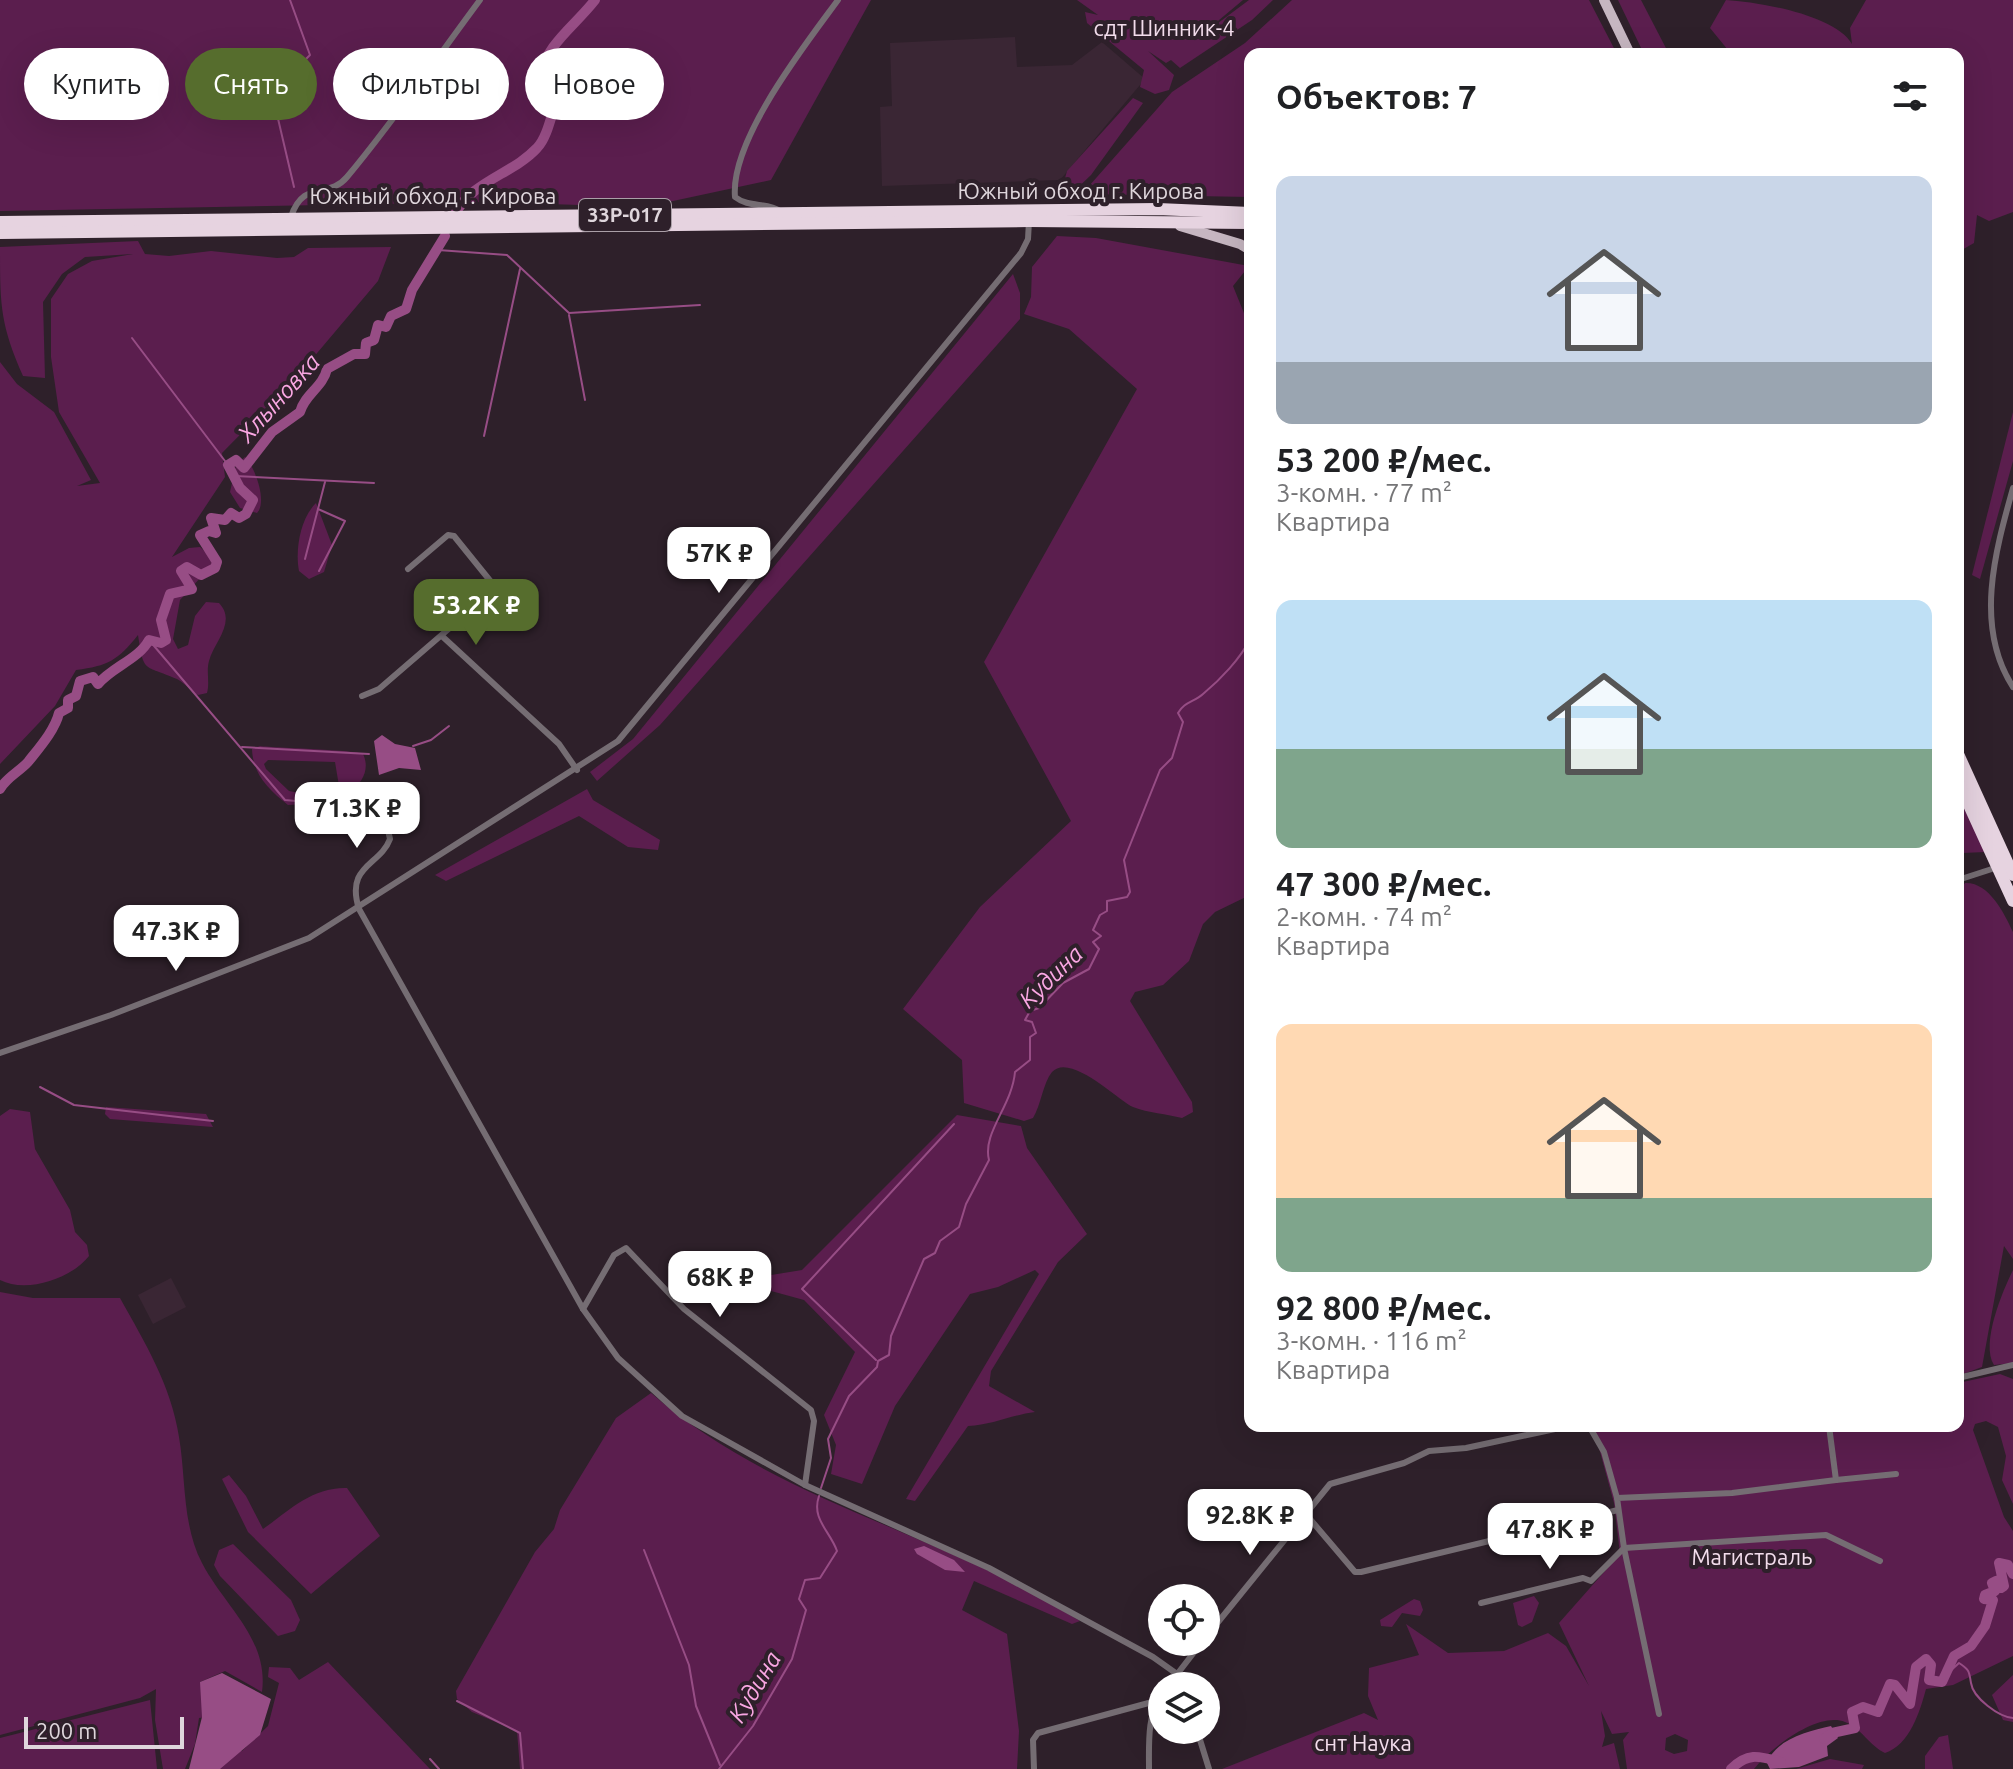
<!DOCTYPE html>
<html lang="ru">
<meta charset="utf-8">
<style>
body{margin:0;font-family:Ubuntu,sans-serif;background:#f6f6f6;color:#202124;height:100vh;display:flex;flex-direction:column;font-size:30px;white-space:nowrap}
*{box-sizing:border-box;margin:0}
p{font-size:26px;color:#757577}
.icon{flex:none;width:44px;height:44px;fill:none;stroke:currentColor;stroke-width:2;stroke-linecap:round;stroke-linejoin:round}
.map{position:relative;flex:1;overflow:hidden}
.sheet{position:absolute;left:1244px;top:48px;width:720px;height:1384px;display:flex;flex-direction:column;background:#fff;border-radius:16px;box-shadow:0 8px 32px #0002}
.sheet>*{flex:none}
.guide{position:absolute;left:24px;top:48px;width:760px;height:72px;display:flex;gap:16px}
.controls{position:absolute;left:1148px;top:1584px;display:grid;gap:16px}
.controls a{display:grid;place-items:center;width:72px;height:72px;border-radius:50%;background:#fff;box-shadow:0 8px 32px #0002;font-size:40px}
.scale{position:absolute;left:24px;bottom:20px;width:160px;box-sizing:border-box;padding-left:8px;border:4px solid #dfd6dc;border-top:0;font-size:22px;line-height:28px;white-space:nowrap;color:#dfd6dc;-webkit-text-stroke:6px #2e202a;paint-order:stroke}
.price{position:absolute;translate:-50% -68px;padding:0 18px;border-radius:16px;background:#fff;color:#222;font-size:26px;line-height:52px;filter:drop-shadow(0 2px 4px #0008)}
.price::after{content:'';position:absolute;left:50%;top:48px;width:24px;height:18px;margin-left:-12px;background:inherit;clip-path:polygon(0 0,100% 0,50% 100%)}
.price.selected{background:#566d2d;color:#fff}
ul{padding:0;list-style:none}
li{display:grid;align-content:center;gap:16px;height:424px;padding:0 32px}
li span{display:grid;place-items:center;height:248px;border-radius:16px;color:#555}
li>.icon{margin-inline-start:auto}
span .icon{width:144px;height:144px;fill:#fffc;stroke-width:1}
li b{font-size:34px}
h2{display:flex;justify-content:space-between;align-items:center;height:96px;padding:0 32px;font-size:34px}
.chip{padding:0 28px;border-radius:36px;background:#fff;box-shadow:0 8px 32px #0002;font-size:28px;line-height:72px}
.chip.selected{background:#566d2d;color:#fff}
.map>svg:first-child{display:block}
.built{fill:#3a2634}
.green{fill:#5b1e4e;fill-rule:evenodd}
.water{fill:#974d85}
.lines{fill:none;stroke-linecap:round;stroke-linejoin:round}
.stream{stroke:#974d85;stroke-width:2}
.river{stroke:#974d85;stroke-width:10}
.street{stroke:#756d73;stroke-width:6}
.primary{stroke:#c6b6c1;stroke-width:10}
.highway{stroke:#e6d3e0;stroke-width:12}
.labels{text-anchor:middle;stroke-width:8;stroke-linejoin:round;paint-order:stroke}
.shield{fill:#2e202a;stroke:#aa9fa7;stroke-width:2}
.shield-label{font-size:20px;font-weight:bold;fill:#dfd6dc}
.park-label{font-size:22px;fill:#f3ddec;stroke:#2e202a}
.street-label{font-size:22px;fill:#dfd6dc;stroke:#2e202a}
.water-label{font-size:24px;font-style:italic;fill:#faa7e3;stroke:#2e202a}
</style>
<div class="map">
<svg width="2013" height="1769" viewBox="0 0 2013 1769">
<rect width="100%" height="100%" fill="#2e202a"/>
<g class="built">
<path d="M1015,37L1017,67L1072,65L1102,42L1145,79L1060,180L882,186L880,107L892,106L890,43Z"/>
<path d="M171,1278L186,1307L153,1324L138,1295Z"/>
</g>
<g class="green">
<path d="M0,0H871L771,180L645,207L486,202L0,211Z"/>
<path d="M1077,0H1243L1194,41L1249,0H1273L1252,20L1180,68L1171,60L1166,63L1148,51L1174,75L1169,90L1155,94L1140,87L1144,70L1087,23L1085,12L1098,15Z"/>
<path d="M1292,0H1589L1617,54H1250V197L1082,194L1172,92L1245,43Z"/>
<path d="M1618,0H1641L1669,54H1644Z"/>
<path d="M1726,0C1759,2 1835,15 1852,44L1850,28L1866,0H2013V212L1989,221L1977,215L1974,243L1960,251L1962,263L1958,268V54H1727L1728,50L1710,28Z"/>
<path d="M1133,98L1143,103L1091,175L1070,195L1062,189L1067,171Z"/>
<path d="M1057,236L1096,238L1249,266L1233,286L1250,328V895L1215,912L1203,924L1189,961L1163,985L1135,992L1130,1001L1192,1102L1193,1112L1182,1118C1167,1114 1148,1113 1133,1107C1118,1100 1070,1052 1052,1072C1043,1083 1041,1105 1033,1118L1024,1121L964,1103L962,1060L903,1009L980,907L1071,821L984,662L1137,389L1069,329L1024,314L1031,297L1032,267Z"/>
<path d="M138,241L145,254L169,256L211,251L277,258L294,257L308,248L391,247L378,281L296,378L222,453L225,477L172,557L189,548L200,547L212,558V565L180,600L173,639L178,649L188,645L195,616L206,602L219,603C237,622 214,642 209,661C206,672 210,682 207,693L198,695C190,691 185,683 177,679C143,664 144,674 138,635C118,660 108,666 76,670L55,706L0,764V362L17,384L54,412L91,480L77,486L100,483L59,412L51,357V299L68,274L92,261L133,254L85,257L62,274L43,302L45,378L23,376C0,324 0,304 0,247Z"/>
<path d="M1013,274L1020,293V319L660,725L597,781L590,772L633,739Z"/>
<path d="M2013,412V461L1980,579L1972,575Z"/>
<path d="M245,457C254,465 268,502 257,513L240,508L230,492L236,465Z"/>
<path d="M316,503L332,545L324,572L309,579L299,571C295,550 300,519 316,503Z"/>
<path d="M260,746C276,748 357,750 363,754C370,768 363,784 350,790L339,786L335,762L268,760L264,764L266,769L289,791L321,797L326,803L288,805C269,790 253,775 252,749Z"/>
<path d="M587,789L593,800L660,840L658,850L628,847L579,816L446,881L435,875Z"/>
<path d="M1958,796L1986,852L1962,853L1958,849Z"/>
<path d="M1965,883C1989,882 2004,913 2013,932V1259L2004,1246L1982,1367L1958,1376V892Z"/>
<path d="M106,1107L206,1114L213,1127L110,1119L105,1114Z"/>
<path d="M10,1109L30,1112L35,1149L70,1210L75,1232L87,1245L89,1256C72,1278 27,1294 0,1280V1116Z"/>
<path d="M957,1115L1021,1126L1027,1148L1087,1234L1058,1262L991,1371L989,1386L1035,1412C1011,1415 992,1425 968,1426L915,1501L906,1499L1039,1274L1035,1270L998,1287L970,1294L895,1406L862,1484L831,1474L836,1445L824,1415L855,1352L804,1300L734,1281L802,1270Z"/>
<path d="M2013,1270V1363L1994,1365C1980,1344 2003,1290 2013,1270Z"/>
<path d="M0,1292L33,1298H120C145,1343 171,1385 179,1437C186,1478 182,1525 202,1563C225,1607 269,1639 262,1692L225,1671L200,1682L213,1716L199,1718L195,1744L185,1769H163L155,1720L156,1689L140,1698L0,1735Z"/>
<path d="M2000,1374L2013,1379V1504L2002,1480L2006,1456L1998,1427L1986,1421L1975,1424L1973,1430L2004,1517L2013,1531V1656L1953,1685L1926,1689C1920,1711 1910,1745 1885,1753C1870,1746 1861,1728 1845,1722C1818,1711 1769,1749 1754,1769H1627L1623,1740L1629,1732L1612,1734L1601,1711L1605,1736L1602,1747L1614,1743L1620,1769H1222L1364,1713L1378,1720L1368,1696L1369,1668L1419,1655L1406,1624L1448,1653L1504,1651L1548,1633L1566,1646L1589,1686L1559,1623L1620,1554L1614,1503L1593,1426H1958V1383ZM1675,1734L1688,1740L1687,1751L1674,1754L1665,1750L1666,1738Z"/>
<path d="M651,1393C752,1481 882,1519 1000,1576C1028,1589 1054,1606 1080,1621L1072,1624L974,1581L962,1610L1007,1634L1019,1731L1017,1769H520L517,1731L472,1712L457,1699L456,1691L535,1552L554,1529L560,1510L616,1418Z"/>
<path d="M229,1475L246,1496L263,1529C290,1510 312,1487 347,1488L380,1536L311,1594L248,1532L222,1479Z"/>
<path d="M233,1544L291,1600L300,1620L295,1631L278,1636L220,1576L214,1565L219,1550Z"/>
<path d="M1534,1596L1539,1603L1532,1622L1522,1627L1518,1625L1513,1603Z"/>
<path d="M1414,1599L1420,1601L1423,1610L1420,1616L1402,1613L1392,1627L1381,1626L1380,1620Z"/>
<path d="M328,1662L430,1769H211L219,1753L242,1751L268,1726L279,1683L268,1677L269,1667L290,1668L299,1680Z"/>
<path d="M2013,1675V1722L2003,1720L1992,1695Z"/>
<path d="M150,1700L157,1769H0V1738Z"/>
<path d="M1948,1735L1953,1769H1925V1756L1939,1737Z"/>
<path d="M1830,1759L1864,1765L1862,1769H1796Z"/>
</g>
<g class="water">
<path d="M382,735L395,744L415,748L421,770L399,768L379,775L374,741Z"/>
<path d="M924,1546L954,1560L965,1572L945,1570L917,1554L914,1549Z"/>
<path d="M222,1673L271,1699L260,1735L220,1769H189L202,1717L200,1682Z"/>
<path d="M1831,1726L1838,1738L1827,1746L1828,1756L1799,1767L1770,1769L1767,1763C1776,1739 1808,1731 1831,1726Z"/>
</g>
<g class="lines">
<g class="stream">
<path d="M290,0L310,55L272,93L294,187"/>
<path d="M438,250L507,255L569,313L700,305"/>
<path d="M569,315L585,400"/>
<path d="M132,338L228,465"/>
<path d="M484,436L520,269"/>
<path d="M235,476L374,483"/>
<path d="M318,509L345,521L319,571"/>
<path d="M305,559L325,482"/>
<path d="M149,640L285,800L339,805"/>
<path d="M413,746L431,740L449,726"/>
<path d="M242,747L369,754"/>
<path d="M40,1087L74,1105L213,1121"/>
<path d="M876,1360L802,1289L954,1124"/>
<path d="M821,1488L831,1458L828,1439L849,1396L877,1367L878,1361L889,1355L891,1336L924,1259L935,1253L940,1241L959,1227L966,1204L989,1160C982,1133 1012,1106 1015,1072L1030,1060V1037L1036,1033L1032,1022L1025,1020L1030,1011L1039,1008L1063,983L1089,969L1099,949L1093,942L1101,936L1093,930L1100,915L1107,911V901L1127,897L1130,892L1124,860L1160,770L1172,758L1183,722L1178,713C1184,702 1194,702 1203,694C1220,680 1241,658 1250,639"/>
<path d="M644,1550L689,1665L696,1706L720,1765"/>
<path d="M1947,1674L1959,1663C1970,1670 1969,1672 1971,1683C1973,1698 1999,1717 2013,1718"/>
<path d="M457,1701L520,1733L523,1769"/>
<path d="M430,1759L439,1769"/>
<path d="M719,1769L753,1726L792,1659L806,1610L799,1599L805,1580L820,1578L837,1551C830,1531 811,1519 819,1496"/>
</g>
<g class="river">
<path d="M455,214C472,181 513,174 537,148C548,137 552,111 558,96L539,78C547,43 574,27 595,0"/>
<path d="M0,789C7,777 19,772 28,762C39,748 55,730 59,713L68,708V700L76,696L80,681L93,677L98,684C112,667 139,659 149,640L161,643L166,640L161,620L170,594L192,589L181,571L187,567L201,575L215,568L217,562L200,535L209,531L216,533L211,518L225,520L231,513L239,518L246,514L253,500L240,488L228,465L236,460L244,468L272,432L300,412C305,394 323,387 327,369L354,354H365L366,343L374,340L378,325L386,327L391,316L406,309L412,290L445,236"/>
<path d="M1824,1739L1832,1733L1855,1728L1852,1712L1863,1707L1878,1712L1890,1684L1895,1685L1910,1704L1916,1667L1926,1659L1931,1665L1929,1680L1942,1682L1954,1656L1971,1646L1985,1626L1993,1600L1984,1599L1985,1595L1995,1591L1992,1583L1996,1581L2001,1588L2004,1586L1999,1563L2008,1565L2013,1574"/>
<path d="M1731,1769C1748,1752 1759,1756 1781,1762"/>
</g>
<g class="street">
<path d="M780,211C766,202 749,208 735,197C730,140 805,45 838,0"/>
<path d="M291,217C303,179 329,199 347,177C394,121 436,59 480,0"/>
<path d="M2013,488C1995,552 1974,627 2013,687"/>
<path d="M443,637L559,744L577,770"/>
<path d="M362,696L379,689L496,588L454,536L448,535L408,569"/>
<path d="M379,789L390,839C380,866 345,865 359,909L583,1309L618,1358L682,1416L805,1485L989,1568L1153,1657L1177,1674L1183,1686"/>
<path d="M1958,880L1998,867"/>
<path d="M0,1053L111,1015L309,938L618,741L1021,253L1028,239L1029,221"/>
<path d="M583,1309L614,1255L626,1248L684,1309L811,1410L814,1421L805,1485"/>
<path d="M1958,1378L2013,1365"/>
<path d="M1589,1426L1604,1452L1617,1498"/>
<path d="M1836,1480L1896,1474"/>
<path d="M1304,1512L1355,1572H1361L1618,1510"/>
<path d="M1481,1603L1583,1578L1591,1581L1624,1548L1826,1535L1880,1561"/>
<path d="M1206,1637L1330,1484L1404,1463L1429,1451L1466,1448L1569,1426"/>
<path d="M1168,1686L1202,1642"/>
<path d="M1659,1714L1624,1548L1617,1498L1732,1493L1836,1480L1829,1426"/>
<path d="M1197,1730L1209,1769"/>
<path d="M1034,1769L1033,1740L1038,1733L1156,1701"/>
<path d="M1149,1769C1149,1745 1147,1713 1162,1693"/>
</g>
<g class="primary">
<path d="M1604,0L1630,54"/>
<path d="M1180,226L1240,244L1250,250"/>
</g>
<g class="highway">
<path d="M0,222L1158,209L1250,213"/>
<path d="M0,233L1029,221L1250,223"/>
<path d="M1958,754L2013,875"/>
<path d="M1958,781L2013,901"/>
</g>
</g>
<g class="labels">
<rect class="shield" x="579" y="199" width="92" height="32" rx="6"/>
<g class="shield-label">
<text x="625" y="222">33Р-017</text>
</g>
<g class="park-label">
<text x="1164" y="36">сдт Шинник-4</text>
<text x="1752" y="1565">Магистраль</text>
<text x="1363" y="1751">снт Наука</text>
</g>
<g class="street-label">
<text x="1081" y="199">Южный обход г. Кирова</text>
<text x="433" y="204">Южный обход г. Кирова</text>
</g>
<g class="water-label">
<text transform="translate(279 398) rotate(-48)" y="8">Хлыновка</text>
<text transform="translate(1051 977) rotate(-44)" y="8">Кудина</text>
<text transform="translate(755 1687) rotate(-59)" y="8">Кудина</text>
</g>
</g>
</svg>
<div class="controls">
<a><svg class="icon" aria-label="locate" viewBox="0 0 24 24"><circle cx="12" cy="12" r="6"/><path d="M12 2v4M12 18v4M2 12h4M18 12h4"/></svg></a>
<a><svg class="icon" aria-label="layers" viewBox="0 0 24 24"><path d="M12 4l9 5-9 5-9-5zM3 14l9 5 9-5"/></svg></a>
</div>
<div class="scale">200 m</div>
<b class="price" style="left:719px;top:595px">57K ₽</b>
<b class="price selected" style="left:476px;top:647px">53.2K ₽</b>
<b class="price" style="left:357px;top:850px">71.3K ₽</b>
<b class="price" style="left:176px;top:973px">47.3K ₽</b>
<b class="price" style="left:720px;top:1319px">68K ₽</b>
<b class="price" style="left:1250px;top:1557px">92.8K ₽</b>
<b class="price" style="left:1550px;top:1571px">47.8K ₽</b>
<div class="guide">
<a class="chip">Купить</a>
<a class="chip selected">Снять</a>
<a class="chip">Фильтры</a>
<a class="chip">Новое</a>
</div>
<section class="sheet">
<h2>Объектов: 7<svg class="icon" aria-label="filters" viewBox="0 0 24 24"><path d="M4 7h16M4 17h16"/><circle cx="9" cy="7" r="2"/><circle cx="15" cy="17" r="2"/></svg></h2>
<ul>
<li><span style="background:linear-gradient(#c9d6e8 75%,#9aa5b1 0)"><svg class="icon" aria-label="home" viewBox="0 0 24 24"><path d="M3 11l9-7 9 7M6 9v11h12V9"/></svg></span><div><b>53 200 ₽/мес.</b><p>3-комн. · 77 m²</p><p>Квартира</p></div></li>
<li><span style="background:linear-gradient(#bfe0f5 60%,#7fa58c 0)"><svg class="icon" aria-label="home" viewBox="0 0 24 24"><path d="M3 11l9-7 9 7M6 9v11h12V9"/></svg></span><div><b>47 300 ₽/мес.</b><p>2-комн. · 74 m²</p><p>Квартира</p></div></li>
<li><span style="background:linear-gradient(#ffd9b3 70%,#7fa58c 0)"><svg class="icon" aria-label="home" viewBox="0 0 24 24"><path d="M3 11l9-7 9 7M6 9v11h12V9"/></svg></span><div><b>92 800 ₽/мес.</b><p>3-комн. · 116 m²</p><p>Квартира</p></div></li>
</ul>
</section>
</div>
